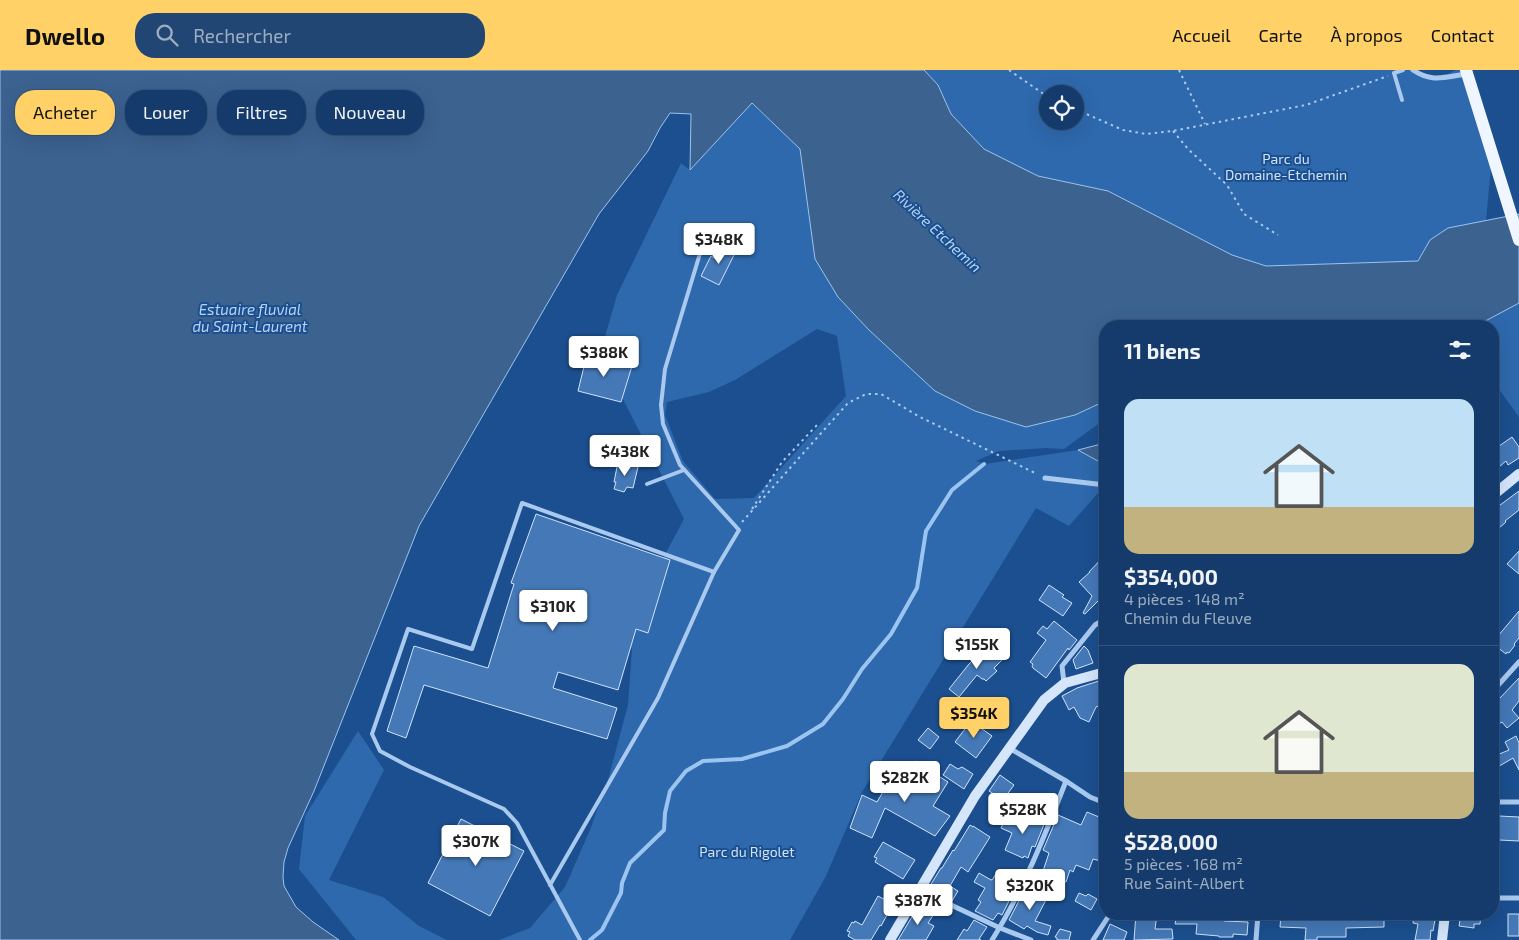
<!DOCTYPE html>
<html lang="fr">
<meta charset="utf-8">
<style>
body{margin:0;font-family:"Exo 2",sans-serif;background:#214673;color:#f1f3f6;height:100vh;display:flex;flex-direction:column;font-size:19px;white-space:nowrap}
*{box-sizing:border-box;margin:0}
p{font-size:16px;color:#9dadc1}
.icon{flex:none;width:28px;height:28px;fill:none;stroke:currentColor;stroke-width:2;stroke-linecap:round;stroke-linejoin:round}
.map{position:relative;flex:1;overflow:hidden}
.sheet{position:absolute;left:1099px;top:250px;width:400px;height:600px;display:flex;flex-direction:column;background:#143b6b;border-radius:20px;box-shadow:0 5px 20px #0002,0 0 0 1px #33557e}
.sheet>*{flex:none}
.banner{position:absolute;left:15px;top:20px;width:475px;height:45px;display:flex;gap:10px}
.fabs{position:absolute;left:1039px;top:15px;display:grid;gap:10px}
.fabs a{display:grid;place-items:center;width:45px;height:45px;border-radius:50%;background:#143b6b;box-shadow:0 5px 20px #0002,0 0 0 1px #33557e;font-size:25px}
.price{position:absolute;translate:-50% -42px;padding:0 11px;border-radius:5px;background:#fff;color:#222;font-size:16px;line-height:32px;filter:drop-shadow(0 1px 2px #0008)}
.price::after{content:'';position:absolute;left:50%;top:30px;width:15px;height:11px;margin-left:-8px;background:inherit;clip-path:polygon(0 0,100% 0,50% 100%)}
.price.current{background:#ffd166;color:#111}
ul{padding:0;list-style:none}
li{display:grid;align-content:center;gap:10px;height:265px;padding:0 25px}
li+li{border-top:1px solid #33557e}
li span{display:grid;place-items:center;height:155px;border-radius:15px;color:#555}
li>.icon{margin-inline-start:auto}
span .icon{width:90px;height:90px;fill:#fffc;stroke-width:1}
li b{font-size:21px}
h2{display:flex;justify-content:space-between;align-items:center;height:60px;padding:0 25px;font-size:21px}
.tag{padding:0 18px;border-radius:20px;background:#143b6b;box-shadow:0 5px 20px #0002,0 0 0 1px #33557e;font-size:18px;line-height:45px}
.tag.current{background:#ffd166;color:#111}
header{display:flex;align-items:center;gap:30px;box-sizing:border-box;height:70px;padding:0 25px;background:#ffd166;color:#111}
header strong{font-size:24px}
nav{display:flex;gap:28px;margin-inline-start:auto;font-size:18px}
.search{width:350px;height:45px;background:#214673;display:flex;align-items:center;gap:12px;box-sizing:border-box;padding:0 18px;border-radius:20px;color:#9dadc1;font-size:19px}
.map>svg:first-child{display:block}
.green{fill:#2e69ad;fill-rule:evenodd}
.water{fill:#3c6290;stroke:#9cc4f0}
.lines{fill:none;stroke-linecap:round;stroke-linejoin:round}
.stream{stroke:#9cc4f0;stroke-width:4}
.building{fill:#4478b7;stroke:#cfe3fa}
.path{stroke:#a9c9ee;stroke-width:2;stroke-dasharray:2.5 4;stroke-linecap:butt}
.lane{stroke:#a9c9ee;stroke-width:4}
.street{stroke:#a9c9ee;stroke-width:5}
.secondary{stroke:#d6e6fa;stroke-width:10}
.primary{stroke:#f0f6ff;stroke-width:12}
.labels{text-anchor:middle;stroke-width:4;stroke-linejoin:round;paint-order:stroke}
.park-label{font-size:14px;fill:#cfe3fa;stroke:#1b4f8f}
.water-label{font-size:15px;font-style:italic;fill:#b5d3f5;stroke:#1b4f8f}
</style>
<header>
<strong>Dwello</strong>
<div class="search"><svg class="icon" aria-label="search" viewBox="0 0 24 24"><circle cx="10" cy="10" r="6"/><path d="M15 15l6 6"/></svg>Rechercher</div>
<nav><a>Accueil</a><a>Carte</a><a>À propos</a><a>Contact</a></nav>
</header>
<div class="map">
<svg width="1519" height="870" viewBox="0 0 1519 870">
<rect width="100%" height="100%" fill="#1b4f8f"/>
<g class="green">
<path d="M924,0H1413L1439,8L1456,0H1465L1492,87L1486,150L1418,191L1266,196L1232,185L1108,121L1038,106L983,79L951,44L938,15ZM1048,24H1075V51H1048Z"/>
<path d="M751,33L800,79L815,189L838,227L869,260L935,321L975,341L1026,357L1075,345L1105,331V349L1064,379L1045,378L999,381L976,391L985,394L1078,380L1105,396V415L1069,456L1036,438L862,722L826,806L790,870H499L530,858L565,817L590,760L609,706L628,635L632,579L622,565L684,449L600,284L617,225L681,93L690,100ZM817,259L837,266L846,326L754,428L715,429L683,391L665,345L667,332L709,322L735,310Z"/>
<path d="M1519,233V347L1493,311L1492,256H1476Z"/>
<path d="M358,661L384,700L329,810L383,827L419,856L447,870H356L299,799L305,746Z"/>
</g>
<g class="water">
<path d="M0,0H924L938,15L951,44L984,79L1038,106L1108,121L1232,185L1266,196L1418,191L1430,170L1448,158L1519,144V233L1476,256H1105V331L1075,345L1026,357L975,341L935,321L869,260L838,227L815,189L800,79L752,33L690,100L691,44L670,43L660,58L648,81L599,144L419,456L314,721L288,778L284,792L283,807L284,816L296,837L313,852L339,870H0Z"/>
<path d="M1105,373V395L1078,380Z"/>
</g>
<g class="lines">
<path class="stream" d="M590,870L602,860L621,823L622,813L630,793L664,760L665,743L670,721L686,701L703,691L742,689L787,676L823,654L843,629L862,599L891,564L917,518L926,461L952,420L984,394"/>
</g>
<g class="building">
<path d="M723,175L736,181L719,215L701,206L711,186L716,189Z"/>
<path d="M587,284L632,296L621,332L578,321Z"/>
<path d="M1512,367L1519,377V388L1508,395L1506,391L1492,403V381Z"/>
<path d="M618,392L638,397L633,418L627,417L624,422L614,419L616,412H614Z"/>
<path d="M1519,421V440L1505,451L1506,452L1492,464V441Z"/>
<path d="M536,444L670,490L648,563L636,559L618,620L558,602L553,618L617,638L607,669L424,615L406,668L387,661L414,576L488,598L514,514L511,513Z"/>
<path d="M1519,481V504L1507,494Z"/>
<path d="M1105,485V526L1099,532L1098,531L1085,544L1083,543L1092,526L1079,512L1090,502H1089Z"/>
<path d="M1049,515L1064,525L1062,527L1072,533L1063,546L1039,530Z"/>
<path d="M1519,541V568L1514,574L1515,575L1509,583L1507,582L1506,584L1492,573Z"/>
<path d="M1054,551L1077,570L1069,580L1068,578L1046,608L1033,598L1032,596L1033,594L1030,592L1046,570L1037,563L1043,556L1047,559Z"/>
<path d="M988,575L1002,590L994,598L997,601L986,611L984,609H982L977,605L959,627L949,619L969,594Z"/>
<path d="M1084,576L1088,580L1093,593L1076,599L1073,590Z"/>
<path d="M1519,608V631L1512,640L1519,648L1507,658L1502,652L1492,658V632L1498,628L1499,629Z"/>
<path d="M1105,609V634L1096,637L1089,652L1080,648L1074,637L1069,640L1062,626L1077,618Z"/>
<path d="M971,651L992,666L976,688L955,672Z"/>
<path d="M928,658L939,667L930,679L918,670Z"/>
<path d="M1516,666L1519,673V700L1513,688L1496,698L1492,687L1509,680L1505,672Z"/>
<path d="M915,691L948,712L933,736L950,746L935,766L885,738L872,768L850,758L862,725L877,732L890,710L899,716Z"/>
<path d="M950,694L958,699L962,697L973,704L964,719L943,705Z"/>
<path d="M1000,705L1014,715L1003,730L989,721Z"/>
<path d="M1087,742L1099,747H1105V792L1093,789L1089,800L1076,795L1073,802L1070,800L1066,812L1042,804L1049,783L1043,780L1058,745L1081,755Z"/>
<path d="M1024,745L1045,752L1035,777L1032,776L1028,788L1024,786L1023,788L1005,780L1012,763L1001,758L1006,747L1021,755Z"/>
<path d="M1499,746L1519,747V771L1499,770Z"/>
<path d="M461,749L524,781L490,846L428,813Z"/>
<path d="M970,755L973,757V756L990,767L968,802L961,797L950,816L958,821L952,831L928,819L941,798H942L953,780L954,781Z"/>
<path d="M883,772L915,790L903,809L875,792L877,788L874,787Z"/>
<path d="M979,803L991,810L993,809L995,805L1016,817L1002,845L998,843L993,850L975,841L981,832L978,830L985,818L974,812Z"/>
<path d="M1032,816L1043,822L1042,824L1048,826L1035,851L1051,856L1048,865L1037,862L1027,856L1024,859L1009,850L1024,821L1026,822L1029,817L1031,818Z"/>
<path d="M1079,823L1086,826L1088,824L1097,829L1091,840L1075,831Z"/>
<path d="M878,826L893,834L881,856L880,855L871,870H855L848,866L850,862L847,861L852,852L854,853L855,851L862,855Z"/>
<path d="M919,835L934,844L928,853L934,856L926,870H898Z"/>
<path d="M1136,844H1157L1155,859H1172L1173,869L1134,870Z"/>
<path d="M1177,844H1225L1224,851L1248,852L1247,865L1233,864V867H1219V866L1196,864L1197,854H1175Z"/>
<path d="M1281,844H1384V857L1346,858V867H1317V870H1305L1306,858L1280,857Z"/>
<path d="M1414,844H1436L1433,861L1431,860L1430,870H1415L1418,854L1413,853Z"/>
<path d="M1461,844H1481L1480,854H1474V858L1459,856Z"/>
<rect x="1508" y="844" width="11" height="22"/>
<path d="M974,850L987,857L979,869L981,870H957L964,859L967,861Z"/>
<path d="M1110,854L1127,862L1124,870H1103Z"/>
<path d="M1060,859L1071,862L1069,870H1057V868L1055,867Z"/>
</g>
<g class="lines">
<g class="path">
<path d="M1009,0L1048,27"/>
<path d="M1179,0L1205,54"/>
<path d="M1075,39L1123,60L1146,64L1173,61L1306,35L1388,6"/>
<path d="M1173,61L1188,79L1227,115L1244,144L1278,165"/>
<path d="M752,439L782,392L818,354"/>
<path d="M742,452L848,333L866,324H881L920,347L1037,404"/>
</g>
<g class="lane">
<path d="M1402,30L1394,3L1403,0"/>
<path d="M647,414L684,400"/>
<path d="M550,815L658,628L714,502L739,460L680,395L663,354L661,335L665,299L705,167"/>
<path d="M580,870L517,753L504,739L410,697L380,681L372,664L408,559L472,579L522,433L714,502"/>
</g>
<g class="street">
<path d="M1413,0C1432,13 1445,7 1466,4"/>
<path d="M1045,408L1105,415"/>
<path d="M1064,613L1062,596L1095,555L1105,549"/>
<path d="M1492,622L1519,592"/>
<path d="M1009,678L1066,711L1090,727L1105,733"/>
<path d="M1492,732H1519"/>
<path d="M919,820L1000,858L1031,870"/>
<path d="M1492,828H1519"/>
<path d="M992,870C1023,821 1045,765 1066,711"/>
<path d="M1093,870L1110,844"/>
<path d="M1256,870L1258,844"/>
</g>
<g class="secondary">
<path d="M1492,426L1519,404"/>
<path d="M890,870L975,726L1044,630L1065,613L1105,602"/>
<path d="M1442,870L1445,844"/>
</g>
<path class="primary" d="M1466,0L1519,170"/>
</g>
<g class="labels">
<g class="park-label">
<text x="1286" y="94">Parc du<tspan x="1286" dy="16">Domaine-Etchemin</tspan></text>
<text x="747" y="787">Parc du Rigolet</text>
</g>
<g class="water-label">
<text transform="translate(937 161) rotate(43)" y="5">Rivière Etchemin</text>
<text x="250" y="245">Estuaire fluvial<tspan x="250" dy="17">du Saint-Laurent</tspan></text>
</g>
</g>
</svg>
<div class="fabs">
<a><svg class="icon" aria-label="locate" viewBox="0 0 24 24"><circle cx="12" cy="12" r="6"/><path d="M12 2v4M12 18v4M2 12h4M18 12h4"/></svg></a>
</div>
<b class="price" style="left:719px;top:195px">$348K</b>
<b class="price" style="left:604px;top:308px">$388K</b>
<b class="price" style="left:625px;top:407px">$438K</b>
<b class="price" style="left:553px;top:562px">$310K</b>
<b class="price" style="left:977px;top:600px">$155K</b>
<b class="price current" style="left:974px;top:669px">$354K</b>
<b class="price" style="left:905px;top:733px">$282K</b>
<b class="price" style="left:1023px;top:765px">$528K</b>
<b class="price" style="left:476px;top:797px">$307K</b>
<b class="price" style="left:1030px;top:841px">$320K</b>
<b class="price" style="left:918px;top:856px">$387K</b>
<div class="banner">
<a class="tag current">Acheter</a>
<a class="tag">Louer</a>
<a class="tag">Filtres</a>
<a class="tag">Nouveau</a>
</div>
<section class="sheet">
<h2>11 biens<svg class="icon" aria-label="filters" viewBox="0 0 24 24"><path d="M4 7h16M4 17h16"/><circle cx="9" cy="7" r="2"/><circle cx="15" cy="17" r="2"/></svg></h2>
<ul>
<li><span style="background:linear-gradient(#bfe0f5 70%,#c2b280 0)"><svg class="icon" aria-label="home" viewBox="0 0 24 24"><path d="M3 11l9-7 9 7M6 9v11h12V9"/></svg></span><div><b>$354,000</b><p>4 pièces · 148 m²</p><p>Chemin du Fleuve</p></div></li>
<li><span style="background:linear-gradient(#dfe7d0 70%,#c2b280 0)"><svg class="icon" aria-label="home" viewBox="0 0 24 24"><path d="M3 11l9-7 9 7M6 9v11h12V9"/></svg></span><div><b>$528,000</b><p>5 pièces · 168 m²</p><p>Rue Saint-Albert</p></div></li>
</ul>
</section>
</div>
